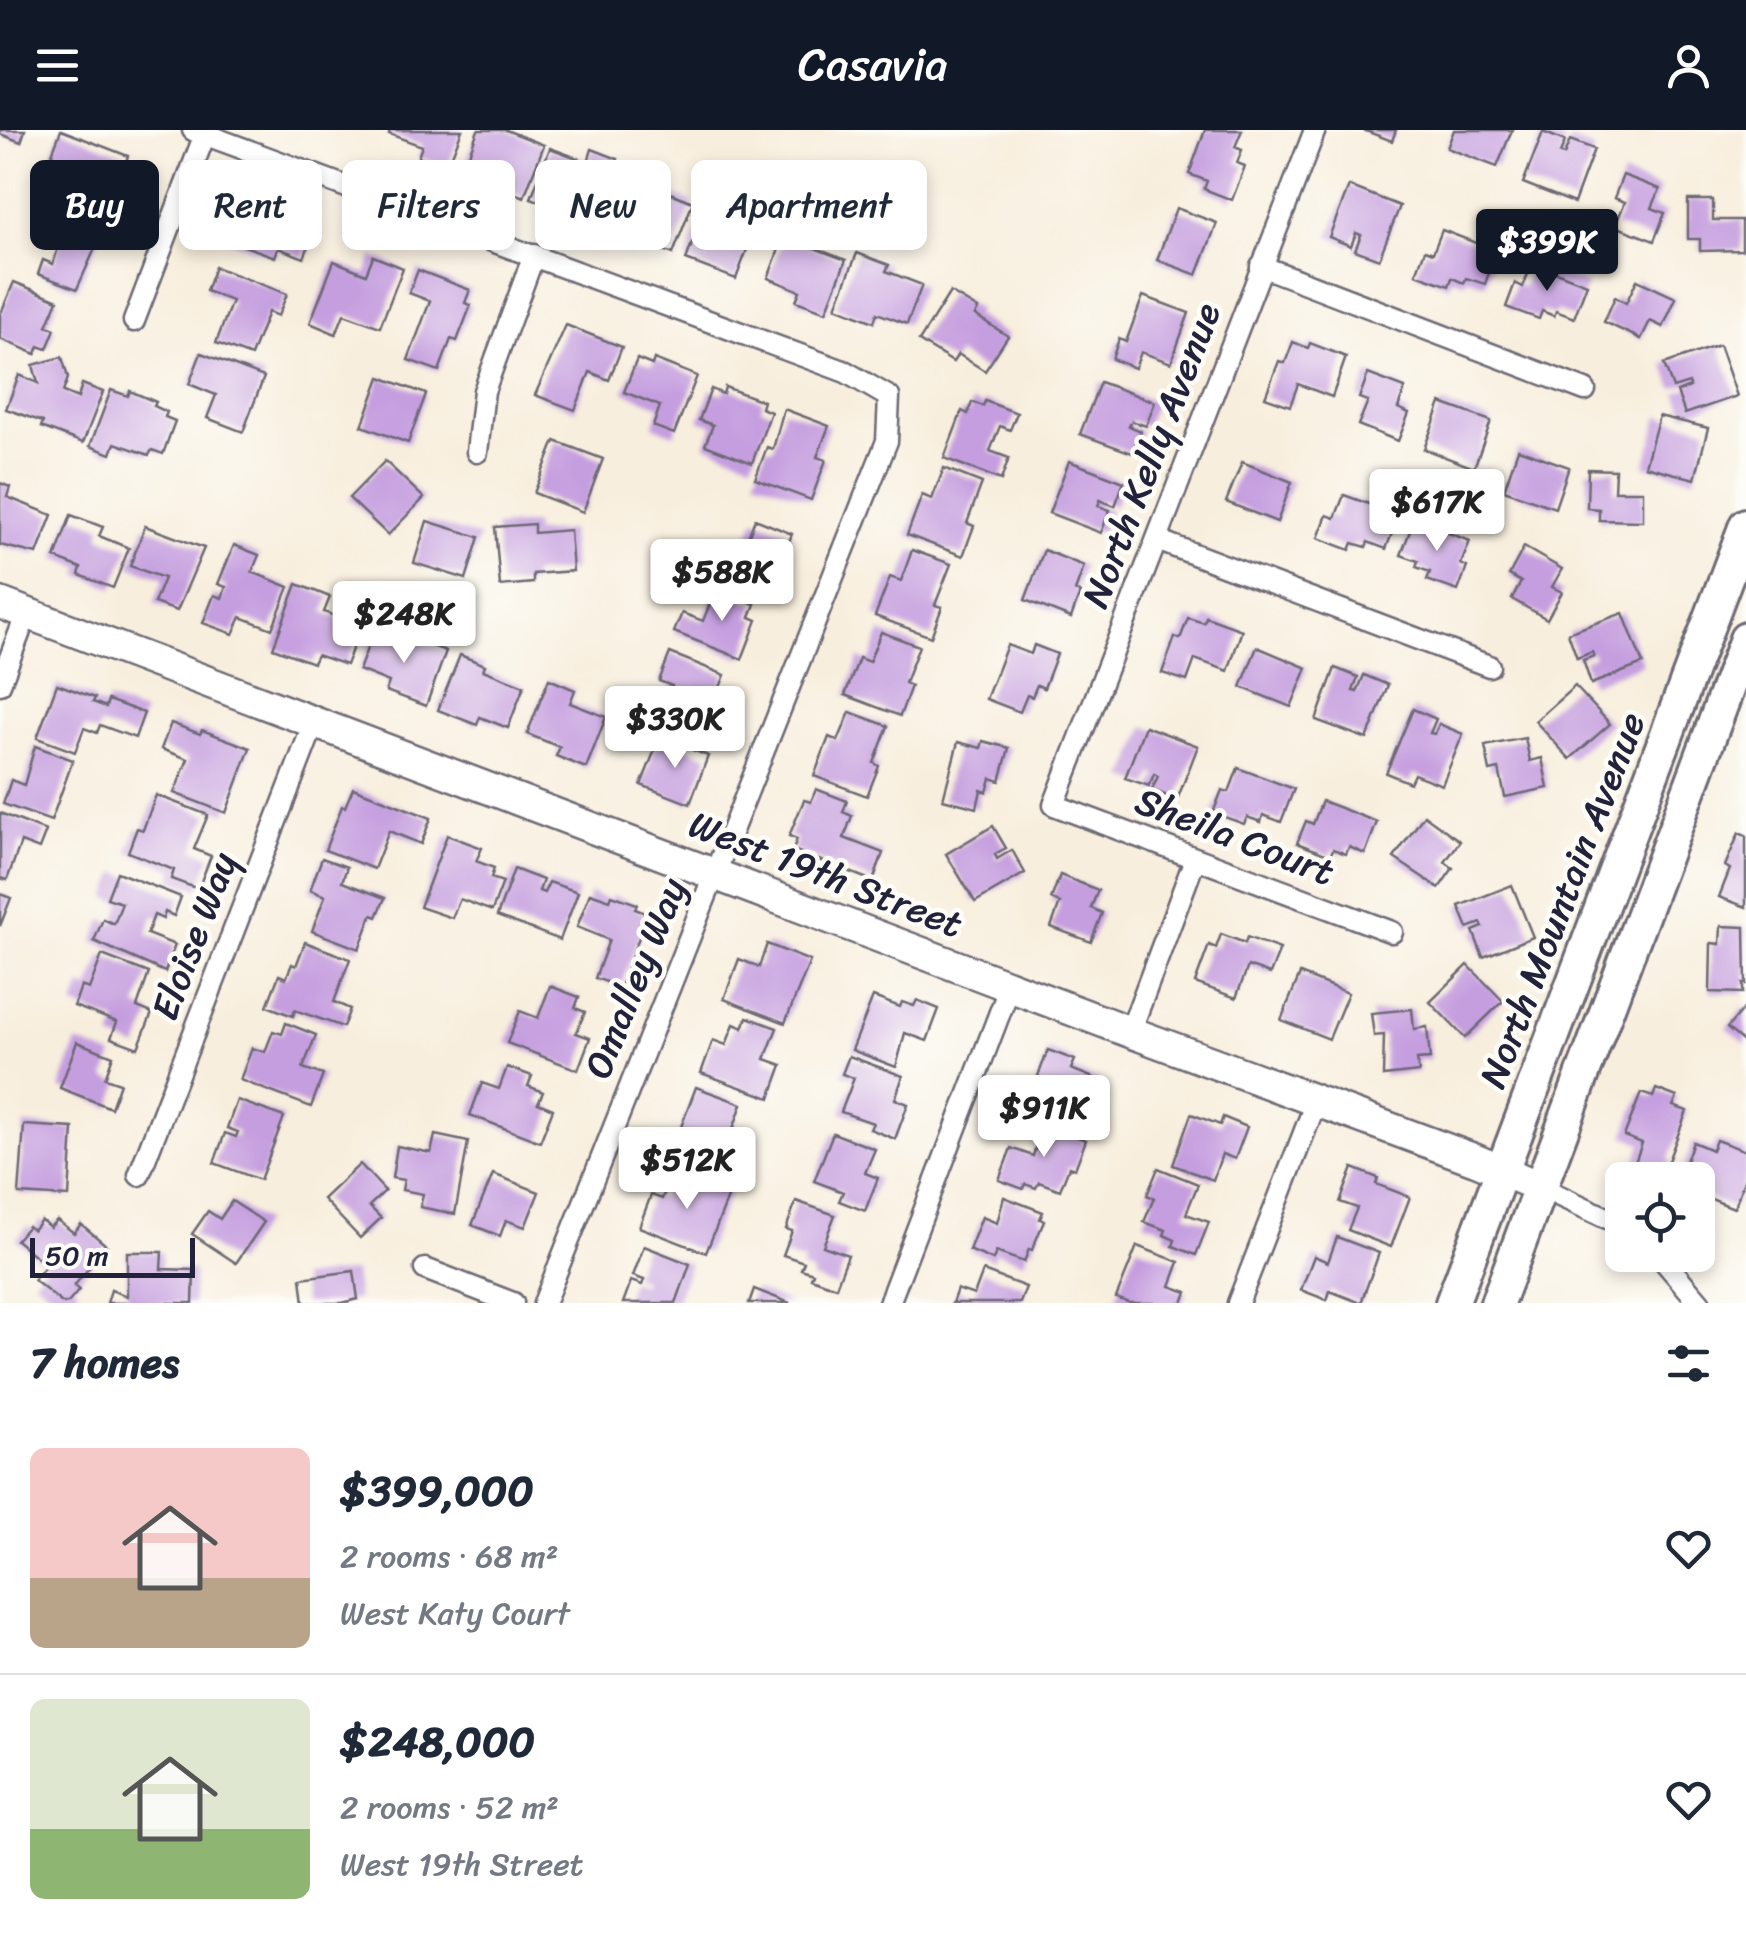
<!DOCTYPE html>
<meta charset="utf-8">
<style>
body{margin:0;font-family:Sriracha,sans-serif;background:#f6f6f7;color:#1f2937;height:100vh;display:flex;flex-direction:column;font-size:38px;white-space:nowrap}
*{box-sizing:border-box;margin:0}
p{font-size:32px;color:#747a83}
.icon{flex:none;width:55px;height:55px;fill:none;stroke:currentColor;stroke-width:2;stroke-linecap:round;stroke-linejoin:round}
.map{position:relative;height:1173px;overflow:hidden}
.drawer{display:flex;flex-direction:column;background:#fff;flex:1}
.drawer>*{flex:none}
.banner{position:absolute;left:30px;top:30px;width:1000px;height:90px;display:flex;gap:20px}
.tools{position:absolute;left:1605px;top:1032px;display:grid;gap:20px}
.tools a{display:grid;place-items:center;width:110px;height:110px;border-radius:15px;background:#fff;box-shadow:0 5px 15px #0003;font-size:50px}
.scale{position:absolute;left:30px;bottom:25px;width:165px;box-sizing:border-box;padding-left:10px;border:5px solid #22223b;border-top:0;font-size:28px;line-height:35px;white-space:nowrap;color:#22223b;-webkit-text-stroke:8px #fdfcf7;paint-order:stroke}
.price{position:absolute;translate:-50% -85px;padding:0 22px;border-radius:10px;background:#fff;color:#222;font-size:32px;line-height:65px;filter:drop-shadow(0 2px 5px #0008)}
.price::after{content:'';position:absolute;left:50%;top:60px;width:30px;height:22px;margin-left:-15px;background:inherit;clip-path:polygon(0 0,100% 0,50% 100%)}
.price.selected{background:#111827;color:#fff}
ul{padding:0;list-style:none}
li{display:flex;align-items:center;gap:30px;height:250px;padding:0 30px}
li+li{border-top:2px solid #e0e1e3}
li span{display:grid;place-items:center;flex:none;width:280px;height:200px;border-radius:15px;color:#555}
li>.icon{margin-inline-start:auto}
span .icon{width:120px;height:120px;fill:#fffc;stroke-width:1}
li b{font-size:42px}
h2{display:flex;justify-content:space-between;align-items:center;height:120px;padding:0 30px;font-size:42px}
.chip{padding:0 35px;border-radius:15px;background:#fff;box-shadow:0 5px 15px #0003;font-size:35px;line-height:90px}
.chip.selected{background:#111827;color:#fff}
header{display:flex;justify-content:space-between;align-items:center;height:130px;padding:0 30px;background:#111827;color:#fff;font-size:45px;font-weight:600}
.map>svg:first-child{display:block}
.building{fill:#c59edf}
.lines{fill:none;stroke-linecap:round;stroke-linejoin:round}
.street-casing{stroke:#6d6974;stroke-width:25}
.secondary-casing{stroke:#6d6974;stroke-width:35}
.primary-casing{stroke:#6d6974;stroke-width:38}
.street{stroke:#fff;stroke-width:20}
.secondary{stroke:#fff;stroke-width:30}
.primary{stroke:#fff;stroke-width:32}
.labels{text-anchor:middle;stroke-width:9;stroke-linejoin:round;paint-order:stroke}
.street-label{font-size:38px;fill:#22223b;stroke:#fdfcf7}
</style>
<header><svg class="icon" aria-label="menu" viewBox="0 0 24 24"><path d="M4 6h16M4 12h16M4 18h16"/></svg>Casavia<svg class="icon" aria-label="person" viewBox="0 0 24 24"><circle cx="12" cy="8" r="4"/><path d="M4 21q1-7 8-7t8 7"/></svg></header>
<div class="map">
<svg width="1746" height="1173" viewBox="0 0 1746 1173">
<rect width="100%" height="100%" fill="#fdfcf7"/>
<filter id="ink" filterUnits="userSpaceOnUse"><feTurbulence type="fractalNoise" baseFrequency=".01" numOctaves="2"/><feDisplacementMap in="SourceGraphic" scale="20" xChannelSelector="R" yChannelSelector="G"/><feConvolveMatrix kernelMatrix="1 2 1 2 8 2 1 2 1" color-interpolation-filters="sRGB"/></filter>
<filter id="wash" filterUnits="userSpaceOnUse"><feTurbulence type="fractalNoise" baseFrequency=".0048" numOctaves="4" result="noise"/><feDisplacementMap in="SourceGraphic" scale="40" xChannelSelector="R" yChannelSelector="G"/><feGaussianBlur stdDeviation="2.25" result="paint"/><feColorMatrix in="noise" values="0 0 0 0 0 0 0 0 0 0 0 0 0 0 0 0 0 1.4 0 .05"/><feComposite in="paint" operator="in"/></filter>
<g filter="url(#wash)">
<rect width="100%" height="100%" fill="#f8eedd"/>
<g id="blocks">
<g class="building">
<path d="M0,0H25L21,12L0,4Z"/>
<path d="M61,0L128,26L116,59L127,63L116,91L71,75L79,54L66,49L72,34L51,26Z"/>
<path d="M390,0H462L447,38L418,27L422,16L389,4Z"/>
<path d="M478,0H506L544,15L524,67L493,55L498,41L485,37L483,41L465,35Z"/>
<path d="M1205,0H1242L1235,17L1242,20L1237,33L1245,36L1232,70L1204,59L1207,51L1189,44Z"/>
<path d="M1363,0H1396L1392,11Z"/>
<path d="M1454,0H1512L1497,37L1447,18Z"/>
<path d="M1543,2L1565,11L1560,24L1564,25L1570,10L1594,19L1574,73L1523,53Z"/>
<path d="M550,18L588,32L592,19L618,29L597,85L565,73L562,80L531,68Z"/>
<path d="M637,35L663,45L658,58L693,72L673,124L644,113L647,104L615,92Z"/>
<path d="M1623,45L1660,59L1652,78L1665,83L1654,111L1615,96L1625,72L1614,68Z"/>
<path d="M1349,56L1400,76L1379,129L1355,120L1361,105L1356,103L1351,116L1329,107Z"/>
<path d="M1688,70H1713V90H1742V120L1700,121V109H1688Z"/>
<path d="M235,73L315,99L304,128L278,118L275,127L222,108Z"/>
<path d="M1176,78L1217,93L1197,145L1157,130Z"/>
<path d="M70,80L106,94L77,159L38,144L43,130L53,134Z"/>
<path d="M703,82L754,101L736,149L686,130Z"/>
<path d="M789,93L814,103L809,116L846,130L826,182L796,171L800,161L768,148Z"/>
<path d="M1442,100L1497,121L1485,154L1466,148L1464,153L1452,148L1449,156L1416,144L1425,120L1433,123Z"/>
<path d="M857,123L889,135L886,141L922,155L907,194L877,183L874,192L836,177Z"/>
<path d="M373,126L403,138L380,197L344,184L336,204L310,193L334,131L366,144Z"/>
<path d="M1532,133L1587,154L1574,188L1556,181L1554,186L1542,181L1539,189L1506,177L1515,153L1523,157Z"/>
<path d="M215,137L287,164L278,186L268,182L251,226L216,213L232,171L206,161Z"/>
<path d="M418,140L470,160L465,173L471,175L457,211L451,209L439,241L408,230L430,171L409,163Z"/>
<path d="M1637,150L1676,168L1663,197L1650,191L1641,209L1604,192L1615,167L1626,173Z"/>
<path d="M14,152L58,170L47,196L55,199L47,219L39,216L36,224L0,209V185Z"/>
<path d="M950,162L978,179L975,185L1008,206L985,241L958,224L953,232L919,211Z"/>
<path d="M1143,166L1189,183L1171,233L1141,222L1135,238L1112,229L1119,209L1126,212Z"/>
<path d="M566,195L622,217L609,250L590,242L575,280L535,265Z"/>
<path d="M1293,212L1308,218L1310,213L1346,227L1332,267L1298,254L1290,276L1265,267L1279,231L1285,233Z"/>
<path d="M1719,215L1737,266L1685,284L1677,262L1690,257L1689,253L1673,258L1664,234Z"/>
<path d="M201,223L264,247L243,302L207,288L216,265L189,254Z"/>
<path d="M62,227L68,248L63,262L78,268L82,254L103,262L83,313L41,297L43,292L6,279L19,245L38,253L33,235Z"/>
<path d="M637,229L652,235L654,229L697,246L674,304L653,296L660,276L624,262Z"/>
<path d="M1368,244L1405,258L1398,278L1409,283L1398,311L1358,295L1368,271L1359,268Z"/>
<path d="M380,247L426,264L408,313L362,296Z"/>
<path d="M1100,252L1155,272L1146,296L1132,291L1129,296L1141,301L1132,323L1080,304Z"/>
<path d="M725,257L763,271L761,278L771,282L752,333L705,315L713,295L699,290L711,259L723,264Z"/>
<path d="M111,260L128,266L130,261L156,272L154,276L167,282L165,287L175,291L163,324L152,320L149,325L115,313L111,324L90,316Z"/>
<path d="M985,271L1017,283L1010,300L1000,296L990,321L1009,328L1001,350L944,328L962,281L968,284L972,272L983,276Z"/>
<path d="M1441,273L1491,291L1474,338L1424,319Z"/>
<path d="M784,279L829,296L817,327L826,330L811,370L755,349L767,317L773,319Z"/>
<path d="M1659,286L1708,298L1695,349L1645,336Z"/>
<path d="M555,311L603,329L583,382L534,363Z"/>
<path d="M1518,319L1569,337L1555,378L1504,360Z"/>
<path d="M385,331L424,368L388,405L349,368Z"/>
<path d="M1069,331L1124,352L1115,376L1100,370L1098,376L1110,380L1101,403L1049,383Z"/>
<path d="M1242,332L1292,352L1277,392L1226,372Z"/>
<path d="M944,338L982,353L967,393L974,396L963,426L907,405L922,365L932,369Z"/>
<path d="M1588,339L1615,340L1614,361H1643V391L1599,390V379L1587,378Z"/>
<path d="M0,353L10,357L7,367L52,385L37,424L0,415Z"/>
<path d="M1344,365L1399,385L1386,419L1368,412L1366,417L1353,413L1350,420L1318,408L1327,385L1335,388Z"/>
<path d="M71,385L103,397L99,406L129,418L113,458L79,445L81,438L55,428Z"/>
<path d="M755,389L792,404L777,443L771,441L763,462L710,442L719,420L740,428Z"/>
<path d="M1414,390L1470,411L1461,434L1467,437L1458,461L1427,450L1430,442L1416,437L1418,431L1401,425Z"/>
<path d="M427,391L479,407L466,449L414,433Z"/>
<path d="M534,394V403L570,400L573,441L533,444V453L500,456L495,397Z"/>
<path d="M145,396L204,418L177,481L154,473L164,448L130,436Z"/>
<path d="M234,415L259,425L252,442L289,457L272,499L241,487L233,504L203,493L214,465L222,468L226,457L218,454Z"/>
<path d="M1524,417L1562,439L1552,457L1562,462L1547,489L1512,469L1521,452L1509,445Z"/>
<path d="M912,420L951,434L935,475L942,477L931,507L875,486L890,447L901,451Z"/>
<path d="M1044,420L1084,436L1075,461L1080,463L1071,488L1025,470Z"/>
<path d="M297,454L330,467L324,482L361,496L346,535L317,525L313,533L273,518Z"/>
<path d="M716,458L755,474L750,487L757,490L742,529L674,502L682,483L703,491Z"/>
<path d="M1623,483L1643,534L1591,554L1583,530L1594,526L1592,522L1577,528L1568,503Z"/>
<path d="M1206,487L1242,500L1228,541L1195,529L1187,551L1162,543L1175,507L1180,509L1188,488L1204,493Z"/>
<path d="M374,500L413,515L415,510L446,521L426,576L386,561L389,552L359,540Z"/>
<path d="M881,502L919,516L905,553L911,556L900,586L845,565L859,528L869,532Z"/>
<path d="M1007,515L1031,524L1034,515L1057,524L1044,558L1037,555L1032,567L1027,565L1020,582L986,569Z"/>
<path d="M1257,517L1307,538L1291,577L1241,557Z"/>
<path d="M670,523L725,545L712,577L721,580L708,612L658,592L672,556L659,551Z"/>
<path d="M460,525L485,535L483,540L524,556L508,598L480,587L477,595L438,580Z"/>
<path d="M1335,538L1358,547L1353,561L1357,562L1364,545L1388,555L1367,609L1316,590Z"/>
<path d="M549,549L575,560L570,573L606,587L586,638L556,626L560,617L527,604Z"/>
<path d="M57,554L95,568L93,572L106,577L108,570L144,583L135,608L100,595L97,603L84,598L75,622L37,608Z"/>
<path d="M1575,556L1610,594L1570,629L1535,591Z"/>
<path d="M1413,579L1436,589L1430,603L1435,604L1439,594L1463,604L1442,655L1414,644L1410,653L1386,643Z"/>
<path d="M850,582L888,596L874,633L879,636L867,666L814,646L829,607L838,611Z"/>
<path d="M171,593L200,604L202,600L250,618L226,683L174,663L188,629L161,619Z"/>
<path d="M1145,596L1198,616L1177,670L1152,660L1158,646L1154,644L1149,656L1125,648Z"/>
<path d="M660,607L708,626L690,674L641,655Z"/>
<path d="M1525,608L1530,631L1542,628L1548,658L1505,667L1499,639L1490,641L1485,616Z"/>
<path d="M983,611L1009,618L1000,651L991,648L987,662L981,660L977,678L943,669L958,612L981,618Z"/>
<path d="M35,616L73,630L51,691L3,674L11,650L24,655Z"/>
<path d="M1238,638L1294,659L1281,692L1263,685L1261,692L1247,687L1244,694L1213,683L1222,660L1229,662Z"/>
<path d="M353,658L431,688L421,714L389,701L374,739L325,720L342,676L345,677Z"/>
<path d="M816,659L847,671L843,682L852,686L844,708L883,723L873,751L793,720L797,709L789,706L804,670L811,672Z"/>
<path d="M156,665L208,685L194,719L211,726L198,759L171,749L174,740L128,722L137,698L143,700Z"/>
<path d="M1322,671L1377,692L1365,724L1349,717L1346,724L1333,719L1330,726L1297,713L1306,691L1313,694Z"/>
<path d="M0,683L46,701L39,719L21,712L7,750L0,748Z"/>
<path d="M1424,685L1460,711L1445,732L1453,738L1439,758L1394,728Z"/>
<path d="M993,696L1006,718L995,724L997,729L1012,720L1025,743L975,772L946,724Z"/>
<path d="M1739,703L1746,706V777L1719,767L1730,739L1725,736Z"/>
<path d="M447,705L482,718L476,731L494,738L491,748L503,752L492,781L460,769L452,788L420,777Z"/>
<path d="M322,728L347,737L342,752L385,768L377,787L372,785L359,819L312,801L325,766L310,760Z"/>
<path d="M514,739L543,750L539,761L544,763L549,752L578,762L560,810L497,786Z"/>
<path d="M117,742L181,767L174,786L165,782L163,789L154,785L147,804L175,815L165,842L94,811L103,789L114,794L122,773L107,768Z"/>
<path d="M1060,745L1098,760L1091,778L1102,783L1091,812L1051,797L1060,773L1051,769Z"/>
<path d="M1512,755L1533,807L1483,827L1473,801L1483,797L1481,793L1468,798L1459,776Z"/>
<path d="M590,763L610,770L612,765L637,774L635,779L648,784L620,857L595,848L609,810L577,797Z"/>
<path d="M0,764L11,768L0,796Z"/>
<path d="M1721,796L1745,797L1746,854H1743V863L1710,862L1711,813L1720,814Z"/>
<path d="M1221,804L1245,813L1247,807L1280,819L1270,844L1248,836L1236,868L1195,853L1209,815L1216,818Z"/>
<path d="M305,812L350,829L334,872L350,879L343,897L295,880L293,886L267,876L279,845L286,848L292,834L296,836Z"/>
<path d="M767,814L810,831L785,893L724,869L739,829L759,837Z"/>
<path d="M102,825L149,843L137,877L152,883L138,918L111,908L117,892L74,876L81,856L89,859Z"/>
<path d="M1468,835L1503,871L1465,908L1430,872Z"/>
<path d="M1300,844L1348,863L1329,909L1281,890Z"/>
<path d="M550,856L579,867L575,878L585,882L576,903L590,908L578,940L507,913L520,881L538,888Z"/>
<path d="M873,867L900,877L902,872L914,876L917,870L939,879L927,911L905,903L896,937L852,920Z"/>
<path d="M1746,876V914L1727,898Z"/>
<path d="M1412,879L1414,899L1427,897L1430,929L1417,930L1419,942L1383,946L1384,905L1374,906L1371,883Z"/>
<path d="M747,887L777,898L765,929L782,935L770,968L701,943L713,910L726,915L734,894L743,898Z"/>
<path d="M286,893L316,905L303,938L323,945L311,977L240,950L252,918L265,922L273,901L282,904Z"/>
<path d="M77,912L113,926L105,948L120,953L111,978L60,958Z"/>
<path d="M1048,920L1075,930L1071,939L1099,950L1080,999L1040,984L1049,959L1035,954Z"/>
<path d="M849,926L903,946L895,969L908,974L895,1009L870,999L873,993L841,982L854,948L842,944Z"/>
<path d="M507,937L532,946L528,956L543,962L538,973L553,979L540,1012L470,985L482,953L499,959Z"/>
<path d="M696,957L742,974L719,1039L672,1021Z"/>
<path d="M1656,959L1677,967L1673,976L1687,981L1668,1031L1674,1034L1668,1049L1634,1035L1642,1013L1624,1006L1641,963L1653,967Z"/>
<path d="M237,970L284,987L260,1050L214,1033L225,1003L236,1007L238,1002L227,998Z"/>
<path d="M1191,984L1220,995L1223,987L1247,997L1235,1029L1222,1024L1213,1050L1173,1035Z"/>
<path d="M1042,994L1086,1010L1075,1039L1069,1037L1060,1060L1039,1052L1036,1058L1025,1054L1023,1059L999,1050L1011,1018L1033,1026Z"/>
<path d="M24,995L73,998L69,1067L19,1064Z"/>
<path d="M833,1003L875,1019L865,1043L878,1048L865,1081L839,1071L843,1062L814,1051Z"/>
<path d="M435,1005L468,1012L455,1084L420,1077L423,1064L402,1060L404,1050L392,1048L397,1016L431,1023Z"/>
<path d="M1716,1010L1746,1021V1045L1734,1078L1698,1064V1050H1679L1693,1012L1712,1020Z"/>
<path d="M360,1034L385,1061L369,1076L381,1088L360,1108L323,1069Z"/>
<path d="M1158,1038L1198,1054L1186,1084L1209,1092L1196,1125L1173,1116L1175,1110L1164,1105L1166,1100L1144,1092L1154,1068L1147,1065Z"/>
<path d="M1353,1038L1378,1048L1376,1054L1410,1067L1391,1117L1348,1100L1357,1078L1340,1072Z"/>
<path d="M684,1042L731,1060L706,1123L639,1097L651,1065L662,1069L670,1049L680,1053Z"/>
<path d="M493,1044L539,1062L525,1097L506,1090L500,1106L472,1095Z"/>
<path d="M1004,1067L1043,1082L1040,1089L1044,1091L1032,1120L1029,1119L1024,1132L996,1122L993,1130L969,1120L982,1087L997,1093Z"/>
<path d="M232,1071L264,1092L236,1133L192,1104L208,1081L220,1089Z"/>
<path d="M796,1071L835,1085L823,1116L848,1125L836,1157L811,1148L813,1143L801,1139L804,1132L783,1125L792,1101L786,1099Z"/>
<path d="M41,1090L50,1097L57,1090L74,1103L81,1094L107,1116L74,1156L79,1160L68,1173H62L34,1150L46,1135L16,1110L28,1096L33,1100Z"/>
<path d="M1337,1107L1379,1123L1361,1173L1330,1161L1327,1170L1301,1160L1314,1126L1328,1132Z"/>
<path d="M644,1116L690,1134L676,1173H623L631,1151L642,1155L644,1150L633,1146Z"/>
<path d="M1137,1116L1179,1132L1170,1156L1187,1162L1183,1173H1130L1116,1168Z"/>
<path d="M127,1122H162L161,1139L194,1140L193,1173H107L111,1160L127,1166Z"/>
<path d="M354,1141L358,1169L342,1173H304L301,1148Z"/>
<path d="M983,1141L1026,1157L1020,1173H952L957,1159L974,1165Z"/>
<path d="M754,1159L790,1173H749Z"/>
</g>
</g>
</g>
<g filter="url(#ink)">
<use href="#blocks" fill-opacity="0" stroke="#6d6974" stroke-width="2.5"/>
<g class="lines">
<defs>
<g id="street">
<path d="M193,0L846,242L889,267L887,311L544,1173"/>
<path d="M1315,0L1054,675L1392,802"/>
<path d="M1261,136L1585,260"/>
<path d="M134,191L205,4"/>
<path d="M477,322L484,261L534,125"/>
<path d="M1157,410L1489,536"/>
<path d="M0,554L27,483"/>
<path d="M1130,902L1195,729"/>
<path d="M139,1045L314,593"/>
<path d="M1540,1057L1622,1095"/>
<path d="M1659,1125L1700,1173"/>
<path d="M425,1139L513,1173"/>
<path d="M889,1173L1010,856"/>
<path d="M1238,1173L1316,972"/>
</g>
<path id="secondary" d="M0,473L1130,902L1476,1030L1540,1057"/>
<g id="primary">
<path d="M1452,1173L1746,395"/>
<path d="M1497,1173L1746,509"/>
</g>
</defs>
<use href="#street" class="street-casing"/>
<use href="#secondary" class="secondary-casing"/>
<use href="#primary" class="primary-casing"/>
<use href="#street" class="street"/>
<use href="#secondary" class="secondary"/>
<use href="#primary" class="primary"/>
</g>
</g>
<g class="labels">
<g class="street-label">
<text transform="translate(1151 325) rotate(-69)" y="13">North Kelly Avenue</text>
<text transform="translate(1235 706) rotate(21)" y="13">Sheila Court</text>
<text transform="translate(826 744) rotate(21)" y="13">West 19th Street</text>
<text transform="translate(1562 770) rotate(-69)" y="13">North Mountain Avenue</text>
<text transform="translate(194 806) rotate(-69)" y="13">Eloise Way</text>
<text transform="translate(635 848) rotate(-68)" y="13">Omalley Way</text>
</g>
</g>
</svg>
<div class="tools">
<a><svg class="icon" aria-label="locate" viewBox="0 0 24 24"><circle cx="12" cy="12" r="6"/><path d="M12 2v4M12 18v4M2 12h4M18 12h4"/></svg></a>
</div>
<div class="scale">50 m</div>
<b class="price selected" style="left:1547px;top:164px">$399K</b>
<b class="price" style="left:1437px;top:424px">$617K</b>
<b class="price" style="left:722px;top:494px">$588K</b>
<b class="price" style="left:404px;top:536px">$248K</b>
<b class="price" style="left:675px;top:641px">$330K</b>
<b class="price" style="left:1044px;top:1030px">$911K</b>
<b class="price" style="left:687px;top:1082px">$512K</b>
<div class="banner">
<a class="chip selected">Buy</a>
<a class="chip">Rent</a>
<a class="chip">Filters</a>
<a class="chip">New</a>
<a class="chip">Apartment</a>
</div>
</div>
<section class="drawer">
<h2>7 homes<svg class="icon" aria-label="filters" viewBox="0 0 24 24"><path d="M4 7h16M4 17h16"/><circle cx="9" cy="7" r="2"/><circle cx="15" cy="17" r="2"/></svg></h2>
<ul>
<li><span style="background:linear-gradient(#f6c9c9 65%,#b9a48a 0)"><svg class="icon" aria-label="home" viewBox="0 0 24 24"><path d="M3 11l9-7 9 7M6 9v11h12V9"/></svg></span><div><b>$399,000</b><p>2 rooms · 68 m²</p><p>West Katy Court</p></div><svg class="icon" aria-label="heart" viewBox="0 0 24 24"><path d="M12 20l-8-8c-3-5 5-10 8-4 3-6 11-1 8 4z"/></svg></li>
<li><span style="background:linear-gradient(#dfe7d0 65%,#8fb573 0)"><svg class="icon" aria-label="home" viewBox="0 0 24 24"><path d="M3 11l9-7 9 7M6 9v11h12V9"/></svg></span><div><b>$248,000</b><p>2 rooms · 52 m²</p><p>West 19th Street</p></div><svg class="icon" aria-label="heart" viewBox="0 0 24 24"><path d="M12 20l-8-8c-3-5 5-10 8-4 3-6 11-1 8 4z"/></svg></li>
</ul>
</section>
